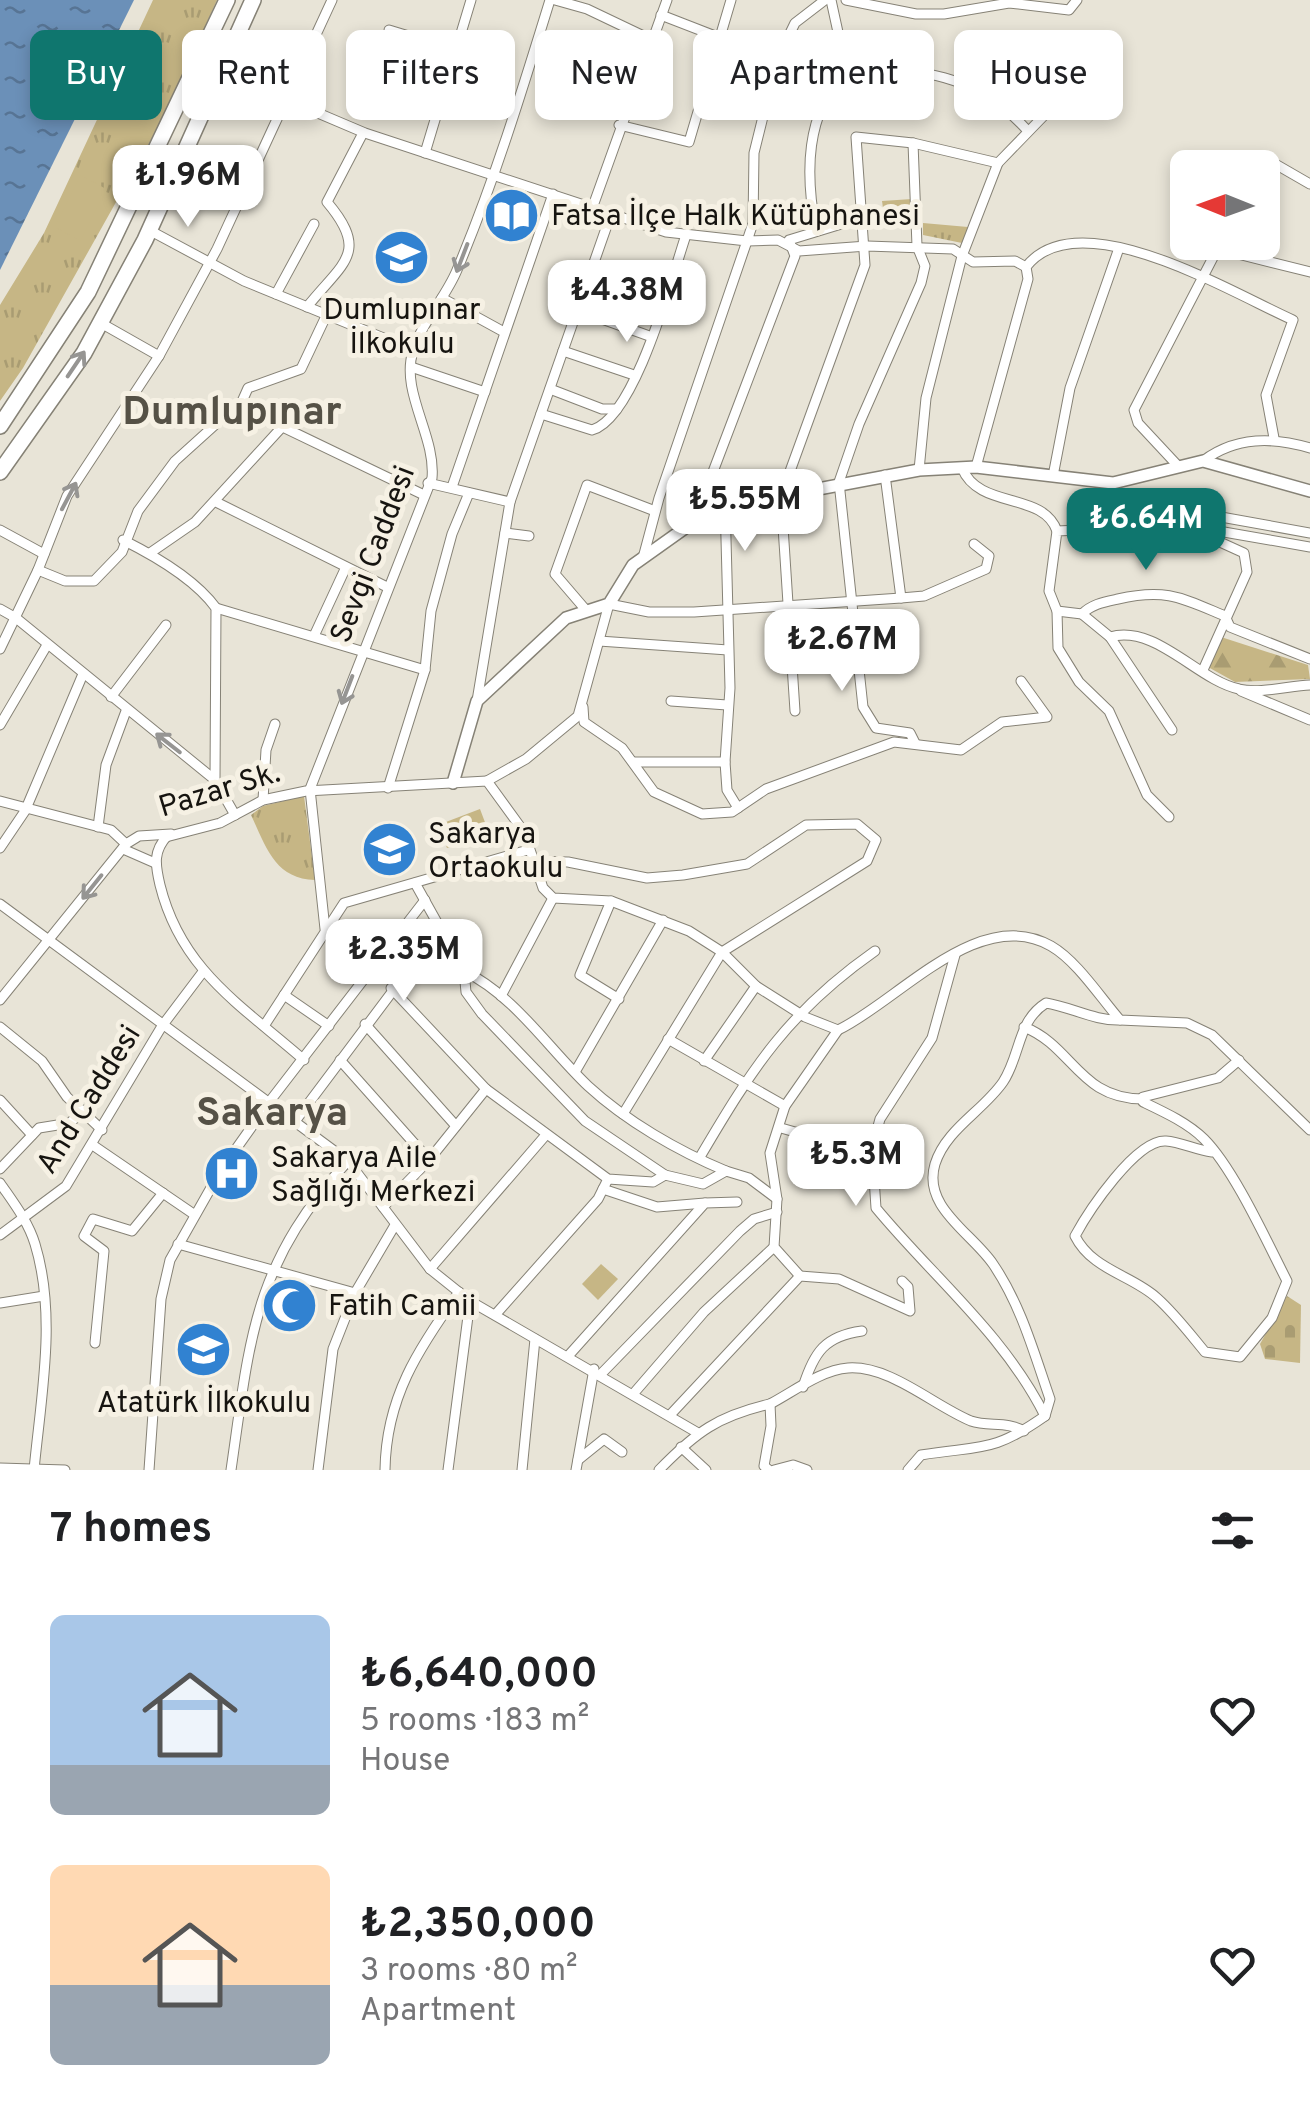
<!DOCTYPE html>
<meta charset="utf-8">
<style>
body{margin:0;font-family:Overpass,sans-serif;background:#f6f6f6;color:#202124;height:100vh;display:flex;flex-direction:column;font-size:38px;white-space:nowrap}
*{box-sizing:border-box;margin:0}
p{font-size:32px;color:#757577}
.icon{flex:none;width:55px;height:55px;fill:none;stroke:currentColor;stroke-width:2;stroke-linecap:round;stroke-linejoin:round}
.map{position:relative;height:1470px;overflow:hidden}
.side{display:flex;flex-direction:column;background:#fff;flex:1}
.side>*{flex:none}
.top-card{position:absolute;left:30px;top:30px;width:1250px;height:90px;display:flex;gap:20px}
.needle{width:65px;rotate:271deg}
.tools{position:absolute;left:1170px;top:150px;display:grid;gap:20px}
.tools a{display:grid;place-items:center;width:110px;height:110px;border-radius:15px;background:#fff;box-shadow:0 5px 15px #0003;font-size:50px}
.price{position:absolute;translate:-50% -85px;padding:0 22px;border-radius:20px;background:#fff;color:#222;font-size:32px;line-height:65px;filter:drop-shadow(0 2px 5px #0008)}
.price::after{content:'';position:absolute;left:50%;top:60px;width:30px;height:22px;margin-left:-15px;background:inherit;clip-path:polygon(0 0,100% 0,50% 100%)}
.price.active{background:#0f766e;color:#fff}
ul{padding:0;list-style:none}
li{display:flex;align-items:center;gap:30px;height:250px;padding:0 50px}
li span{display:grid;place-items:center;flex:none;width:280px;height:200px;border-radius:15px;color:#555}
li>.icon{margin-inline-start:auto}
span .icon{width:120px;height:120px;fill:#fffc;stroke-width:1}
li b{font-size:42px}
h2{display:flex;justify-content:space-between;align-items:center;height:120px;padding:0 50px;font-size:42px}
.pill{padding:0 35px;border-radius:15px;background:#fff;box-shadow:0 5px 15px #0003;font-size:35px;line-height:90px}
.pill.active{background:#0f766e;color:#fff}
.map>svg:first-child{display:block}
.grass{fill:url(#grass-tufts)}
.forest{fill:url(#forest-firs)}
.cemetery{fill:url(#cemetery-stones)}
.garden{fill:#c6b685}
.water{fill:url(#water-ripples)}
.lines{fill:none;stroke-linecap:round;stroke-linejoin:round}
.street-casing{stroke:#868276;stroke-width:11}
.secondary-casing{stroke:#868276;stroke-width:14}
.highway-casing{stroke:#868276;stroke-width:18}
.street{stroke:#fff;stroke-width:9}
.secondary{stroke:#fff;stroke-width:11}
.highway{stroke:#fff;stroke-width:15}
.oneway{stroke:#969593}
.labels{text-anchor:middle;stroke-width:10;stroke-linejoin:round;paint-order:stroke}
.poi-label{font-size:30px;fill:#161410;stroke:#f6f1e4;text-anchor:start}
.street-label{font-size:30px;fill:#161410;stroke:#f6f1e4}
.district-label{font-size:40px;font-weight:bold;fill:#555146;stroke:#f6f1e4}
</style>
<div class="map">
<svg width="1310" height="1470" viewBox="0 0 1310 1470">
<defs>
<pattern id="grass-tufts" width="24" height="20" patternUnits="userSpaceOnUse" patternTransform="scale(2.5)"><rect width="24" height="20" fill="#c6b685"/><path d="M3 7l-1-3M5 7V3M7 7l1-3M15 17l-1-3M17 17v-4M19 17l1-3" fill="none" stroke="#a99c72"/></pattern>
<pattern id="forest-firs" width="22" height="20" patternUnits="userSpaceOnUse" patternTransform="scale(2.5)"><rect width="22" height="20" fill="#c6b685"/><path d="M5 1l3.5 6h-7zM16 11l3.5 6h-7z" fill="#a99c72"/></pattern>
<pattern id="cemetery-stones" width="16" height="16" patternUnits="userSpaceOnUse" patternTransform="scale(2.5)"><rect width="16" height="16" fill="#c6b685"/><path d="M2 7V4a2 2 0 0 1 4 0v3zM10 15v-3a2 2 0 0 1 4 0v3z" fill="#a99c72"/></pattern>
<pattern id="water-ripples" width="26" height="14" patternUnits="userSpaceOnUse" patternTransform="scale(2.5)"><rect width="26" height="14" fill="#6b90b8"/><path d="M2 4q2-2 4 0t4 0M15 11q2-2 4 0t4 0" fill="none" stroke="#577494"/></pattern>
</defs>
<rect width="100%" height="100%" fill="#e8e4d7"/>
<g class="grass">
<path d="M153,0H217L166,113L23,368L0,401V305L44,233Z"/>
<path d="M820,51L830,68L826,73L832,80L827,85L808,75Z"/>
<path d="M912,199L914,213L884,215L882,201Z"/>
<path d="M923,223L968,227L962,243L923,235Z"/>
<path d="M304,796L315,880C275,879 266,847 251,815L263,806Z"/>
</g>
<path class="forest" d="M1221,637L1308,665L1310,679L1235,682L1208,667Z"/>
<path class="cemetery" d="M1287,1296L1301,1305L1300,1363L1265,1359L1260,1344Z"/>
<g class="garden">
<path d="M81,175L106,189L80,241L55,227Z"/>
<path d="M480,809L489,833L447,848L438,825Z"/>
<path d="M601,1264L618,1279L598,1300L582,1284Z"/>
</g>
<path class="water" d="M0,0H134L0,270Z"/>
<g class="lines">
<defs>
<g id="street">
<path d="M555,0L587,9L652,40"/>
<path d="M825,0L795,23L777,60L754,153L753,223L747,241L778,240L799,251L867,246L953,249L973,262L1015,261L1026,267"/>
<path d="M831,0L846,69"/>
<path d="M846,0L916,14H944L1009,3L1069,10L1077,0"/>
<path d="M661,15L777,60"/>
<path d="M389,30L455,50"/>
<path d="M221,72L365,133L666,232L747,241L659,498L643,558"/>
<path d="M378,79L440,96"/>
<path d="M619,125L689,142L731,0"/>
<path d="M913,143L917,246L925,266L921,283L859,424L839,482L863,707L876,728L910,733L915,743"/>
<path d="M425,153L471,0"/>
<path d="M1258,168L1270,161L1310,184"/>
<path d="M593,206L667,0"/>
<path d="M149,230L244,281L413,350"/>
<path d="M816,231C805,173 805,115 846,69C920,69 974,72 1027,130"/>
<path d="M1218,249L1310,272"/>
<path d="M276,294L314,224"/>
<path d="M442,298L504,332"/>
<path d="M307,307C343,262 370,253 327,202L363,133"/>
<path d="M577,310L652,337"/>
<path d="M99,322L159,356"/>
<path d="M563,351L634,375"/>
<path d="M411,367L485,392"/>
<path d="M550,389L602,409H617"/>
<path d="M240,406L248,388L301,369L327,314"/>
<path d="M541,414L592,430C635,418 671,280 685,238"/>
<path d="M1203,461C1236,436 1273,437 1310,448"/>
<path d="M976,467L1028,279L1026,267C1078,199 1234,294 1293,320L1266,395L1274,438"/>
<path d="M1179,467L1138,423L1134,410L1221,242"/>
<path d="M962,468C979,510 1043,491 1057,531"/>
<path d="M919,470L926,398L962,256L998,163L1092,66L1067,51L1010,112"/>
<path d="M885,475L901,598"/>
<path d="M1053,476L1070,388L1119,248"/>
<path d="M428,483L510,502"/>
<path d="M452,487L553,194"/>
<path d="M216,502L387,587"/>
<path d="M706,505L711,477L795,256L789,240L861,218"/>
<path d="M1201,528L1310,547"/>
<path d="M0,530L44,554"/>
<path d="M505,533L529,536"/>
<path d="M1198,533L1210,515L1310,533"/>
<path d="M123,540C155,556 195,579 216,608L215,780"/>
<path d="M150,553L195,522L282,427"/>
<path d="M38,570L65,581H94L122,552L138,511L175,461L237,405L424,495"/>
<path d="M216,608L425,670"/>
<path d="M0,609L16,618L215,780L235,815"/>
<path d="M585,609L555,574L587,485L655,511"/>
<path d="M1057,611L1082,614C1092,604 1104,602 1118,599C1166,588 1182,598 1225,616L1230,627L1310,659"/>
<path d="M1082,614L1110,637L1172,730"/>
<path d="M314,636L346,567"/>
<path d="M1110,637C1156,624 1197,680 1239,689C1259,694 1289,686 1310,685"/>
<path d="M599,641L728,650"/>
<path d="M0,649L38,570L67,496L159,356L217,249L332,0"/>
<path d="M1241,691L1310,720"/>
<path d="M111,697L166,625"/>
<path d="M477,701L510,502L611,214"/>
<path d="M671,701L727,705"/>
<path d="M583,707L584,722L622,748L654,792L702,814L732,812L766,789L894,742L961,750L1002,722L1047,717L1021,681"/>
<path d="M795,711L781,496L865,265L856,137L913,143L998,163"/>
<path d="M0,725L47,645"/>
<path d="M633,762H725L730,688L725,502"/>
<path d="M725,762L727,790L738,808"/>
<path d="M487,781L526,759L578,716L609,604L649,612H694L901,598L924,596L986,569L989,556L974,544"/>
<path d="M388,788L425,670L431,611L452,534L469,493"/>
<path d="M263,800L266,750L275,724"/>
<path d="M0,801L111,830L126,844"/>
<path d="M1169,817L1147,795L1109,711L1079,682L1058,648L1057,611L1049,591L1057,531L1166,526L1200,533L1244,553L1247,572L1203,670"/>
<path d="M98,827L106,765L126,711"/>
<path d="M168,835C153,851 155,864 160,885C181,970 241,1005 304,1060"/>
<path d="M166,837L220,823L263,800L306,791L487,781L524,832L543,888L553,898L611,901L689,931L722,952L756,986L805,1017L838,1030C896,1003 979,904 1051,946C1077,961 1100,997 1120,1020L1187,1023L1212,1035L1310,1130"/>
<path d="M0,848L25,811L83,674"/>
<path d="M123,849L155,863"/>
<path d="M532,861L568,862L647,878L683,875L747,864L806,825L857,824L876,840L867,861L722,952L623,1114"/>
<path d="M415,883L464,971L466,992L482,1014L585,1121L665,1175"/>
<path d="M611,901L580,975L619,999"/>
<path d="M0,904L348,1161L430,1269L470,1301L698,1433"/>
<path d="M325,929L310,789L432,478C436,436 400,392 413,351C422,322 446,297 457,270C494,182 522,91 550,0"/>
<path d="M955,955L932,1038L880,1119L872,1148L876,1208C933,1277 1004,1334 1045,1416"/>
<path d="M464,971C515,996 548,1048 588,1086C626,1121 678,1151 726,1171"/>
<path d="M391,988L486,1089L608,1179L653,1182L665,1175L703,1184L726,1171L749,1178L777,1199"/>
<path d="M284,995L329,1026"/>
<path d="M501,996L553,898"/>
<path d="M0,1000L126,844L139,836L171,834"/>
<path d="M365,1024L456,1126"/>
<path d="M264,1026L344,903L528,850"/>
<path d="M0,1027L42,1061L67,1097L102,1130"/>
<path d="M1024,1027C1073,1046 1079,1099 1143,1099"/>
<path d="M668,1039L785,1106"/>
<path d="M340,1060L429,1160"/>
<path d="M704,1061L756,986"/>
<path d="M575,1072L663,920"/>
<path d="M0,1100L32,1135"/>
<path d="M296,1120L440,928"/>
<path d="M781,1128L848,1147L844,1176"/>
<path d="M94,1146L195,1215"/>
<path d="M1212,1152C1196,1150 1181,1142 1166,1141C1136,1139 1088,1212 1075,1236C1092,1270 1132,1275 1157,1298C1175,1314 1190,1334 1205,1352L1240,1357L1272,1318L1287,1281C1267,1242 1234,1169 1204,1139C1188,1123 1164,1112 1143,1102V1097L1218,1078L1239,1060"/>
<path d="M700,1157C753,1067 788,1012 875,951"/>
<path d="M0,1169L39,1128L70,1123L83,1110"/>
<path d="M0,1183C13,1202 28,1221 35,1244C57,1316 41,1396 34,1470"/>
<path d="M603,1189L657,1207L705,1203"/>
<path d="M383,1207L429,1160L486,1089"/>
<path d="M0,1235L66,1186L162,1026L202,973"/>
<path d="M178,1244L355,1293"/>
<path d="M430,1269L545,1136"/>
<path d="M800,1276L774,1247L777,1199L770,1153L785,1106L838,1030"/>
<path d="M0,1303L44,1296"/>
<path d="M495,1315L598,1199L608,1179"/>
<path d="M95,1343L104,1251L84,1236L93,1219L132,1231L163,1193"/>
<path d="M569,1355L705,1203L737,1202"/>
<path d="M602,1373L740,1231L754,1219L777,1212"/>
<path d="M803,1387C814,1352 825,1336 862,1331"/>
<path d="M634,1393L704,1312L774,1247"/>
<path d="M770,1404C793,1392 821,1370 848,1368C890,1365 934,1406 971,1421C988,1427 1007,1421 1024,1431"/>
<path d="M671,1414L800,1276L839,1279L910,1311L908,1287L902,1281"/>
<path d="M681,1447L706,1470"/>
<path d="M578,1460L604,1439L622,1452"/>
<path d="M0,1468L65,1470"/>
<path d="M149,1470L161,1299L170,1260L221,1170L270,1101L425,900"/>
<path d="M231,1470C250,1339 253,1264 348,1161"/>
<path d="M318,1470L333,1349L355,1293L395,1225"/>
<path d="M385,1470C386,1398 418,1349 459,1292"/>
<path d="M448,1470L470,1301"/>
<path d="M522,1470L535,1339"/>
<path d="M576,1470L594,1369"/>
<path d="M659,1470C696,1432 718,1416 770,1404L771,1426L764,1466L769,1470"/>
<path d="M774,1470L793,1465L807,1470"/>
<path d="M908,1470L921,1455C981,1445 991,1454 1045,1416L1050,1399C1034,1353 1021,1305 993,1264C972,1233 922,1207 935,1164C946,1129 983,1111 1003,1082C1021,1055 1017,1021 1046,1003C1071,1007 1095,1021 1120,1020"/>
</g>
<path id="secondary" d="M453,783L477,701L566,618L609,604L633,565L685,528L706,505L781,496L919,470L976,467L1113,483L1203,461L1310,491"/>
<g id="highway">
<path d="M0,426L88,292L227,0"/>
<path d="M0,472L84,353L145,240L253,0"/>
</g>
</defs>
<use href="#street" class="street-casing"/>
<use href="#secondary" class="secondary-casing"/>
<use href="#highway" class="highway-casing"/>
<use href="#street" class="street"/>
<use href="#secondary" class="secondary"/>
<use href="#highway" class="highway"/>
</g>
<defs><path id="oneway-shaft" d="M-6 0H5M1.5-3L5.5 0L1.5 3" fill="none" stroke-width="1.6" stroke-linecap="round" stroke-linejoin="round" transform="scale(2.5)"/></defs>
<g class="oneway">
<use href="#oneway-shaft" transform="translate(462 258) rotate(111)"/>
<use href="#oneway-shaft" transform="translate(76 364) rotate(-56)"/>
<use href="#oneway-shaft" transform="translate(69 496) rotate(-62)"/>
<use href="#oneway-shaft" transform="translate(347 690) rotate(111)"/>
<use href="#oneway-shaft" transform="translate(168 743) rotate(-142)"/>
<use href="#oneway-shaft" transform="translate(92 887) rotate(129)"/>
</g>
<defs>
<symbol id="library-disc" viewBox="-11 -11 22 22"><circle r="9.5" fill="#3182d1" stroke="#f6f1e4"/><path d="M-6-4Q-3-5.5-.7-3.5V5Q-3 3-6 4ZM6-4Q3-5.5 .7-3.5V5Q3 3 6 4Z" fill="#fff"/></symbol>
<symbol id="school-disc" viewBox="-11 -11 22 22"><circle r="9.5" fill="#3182d1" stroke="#f6f1e4"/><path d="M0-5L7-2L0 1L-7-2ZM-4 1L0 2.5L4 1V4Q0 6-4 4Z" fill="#fff"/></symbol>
<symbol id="hospital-disc" viewBox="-11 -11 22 22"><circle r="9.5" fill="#3182d1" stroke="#f6f1e4"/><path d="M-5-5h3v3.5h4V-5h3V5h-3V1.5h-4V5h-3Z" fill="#fff"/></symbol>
<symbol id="mosque-disc" viewBox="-11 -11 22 22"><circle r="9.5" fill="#3182d1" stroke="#f6f1e4"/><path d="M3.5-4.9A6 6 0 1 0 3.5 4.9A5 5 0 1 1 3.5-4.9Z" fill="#fff"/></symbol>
</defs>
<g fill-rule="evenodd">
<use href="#library-disc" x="480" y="184" width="63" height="63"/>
<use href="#school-disc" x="370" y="226" width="63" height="63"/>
<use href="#school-disc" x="358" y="818" width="63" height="63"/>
<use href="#hospital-disc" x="200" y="1142" width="63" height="63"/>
<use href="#mosque-disc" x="258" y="1274" width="63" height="63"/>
<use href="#school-disc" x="172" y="1318" width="63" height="63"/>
</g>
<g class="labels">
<g class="poi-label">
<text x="551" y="225">Fatsa İlçe Halk Kütüphanesi</text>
<text x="402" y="319" text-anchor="middle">Dumlupınar<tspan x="402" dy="34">İlkokulu</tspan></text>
<text x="428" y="843">Sakarya<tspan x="428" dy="34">Ortaokulu</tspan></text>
<text x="271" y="1167">Sakarya Aile<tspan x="271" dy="34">Sağlığı Merkezi</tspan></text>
<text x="328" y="1315">Fatih Camii</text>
<text x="204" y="1412" text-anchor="middle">Atatürk İlkokulu</text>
</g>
<g class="street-label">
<text transform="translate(372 554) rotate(-69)" y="10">Sevgi Caddesi</text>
<text transform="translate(219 789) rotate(-17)" y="10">Pazar Sk.</text>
<text transform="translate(88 1099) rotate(-58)" y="10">And Caddesi</text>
</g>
<g class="district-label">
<text x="232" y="424">Dumlupınar</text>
<text x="272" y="1125">Sakarya</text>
</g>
</g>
</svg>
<div class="tools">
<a><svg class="needle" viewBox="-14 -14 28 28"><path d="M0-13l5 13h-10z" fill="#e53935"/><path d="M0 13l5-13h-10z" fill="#757577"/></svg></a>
</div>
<b class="price" style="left:188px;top:230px">₺1.96M</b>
<b class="price" style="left:627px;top:345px">₺4.38M</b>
<b class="price" style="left:745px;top:554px">₺5.55M</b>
<b class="price active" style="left:1146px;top:573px">₺6.64M</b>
<b class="price" style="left:842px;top:694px">₺2.67M</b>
<b class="price" style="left:404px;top:1004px">₺2.35M</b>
<b class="price" style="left:856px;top:1209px">₺5.3M</b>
<div class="top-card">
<a class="pill active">Buy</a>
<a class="pill">Rent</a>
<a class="pill">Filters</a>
<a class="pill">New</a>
<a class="pill">Apartment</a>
<a class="pill">House</a>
</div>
</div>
<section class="side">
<h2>7 homes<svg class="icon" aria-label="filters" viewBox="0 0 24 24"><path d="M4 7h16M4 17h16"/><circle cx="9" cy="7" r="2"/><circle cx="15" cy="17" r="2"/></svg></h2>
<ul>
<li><span style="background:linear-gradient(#a9c7e8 75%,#9aa5b1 0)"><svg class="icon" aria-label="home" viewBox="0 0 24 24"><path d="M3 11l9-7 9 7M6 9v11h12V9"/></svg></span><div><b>₺6,640,000</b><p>5 rooms · 183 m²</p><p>House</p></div><svg class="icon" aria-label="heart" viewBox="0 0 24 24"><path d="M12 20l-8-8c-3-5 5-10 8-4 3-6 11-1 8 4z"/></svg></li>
<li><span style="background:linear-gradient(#ffd9b3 60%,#9aa5b1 0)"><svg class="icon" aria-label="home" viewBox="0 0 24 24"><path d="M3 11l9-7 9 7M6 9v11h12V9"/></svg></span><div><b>₺2,350,000</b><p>3 rooms · 80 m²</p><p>Apartment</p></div><svg class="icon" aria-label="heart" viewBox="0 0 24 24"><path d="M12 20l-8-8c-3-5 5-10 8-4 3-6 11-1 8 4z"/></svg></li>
</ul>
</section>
